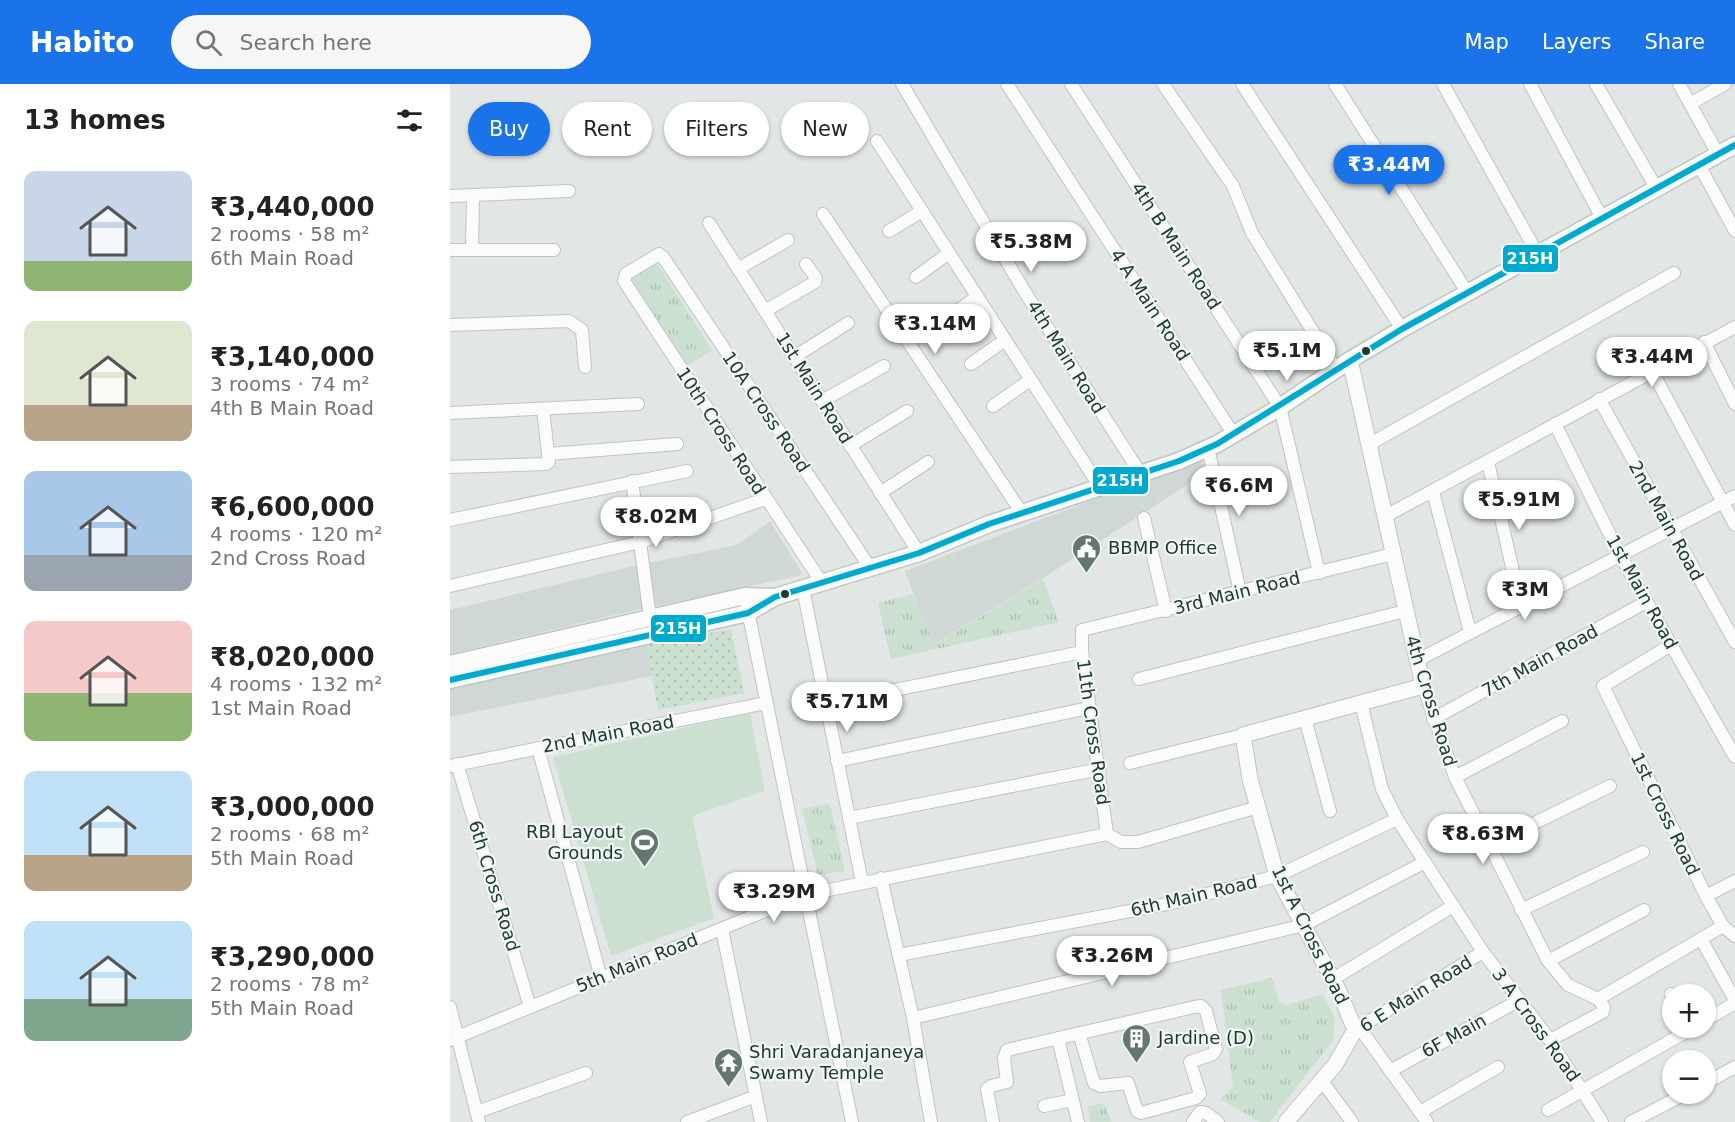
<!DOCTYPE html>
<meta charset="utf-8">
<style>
body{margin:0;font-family:"DejaVu Sans",sans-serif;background:#f6f6f6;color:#222;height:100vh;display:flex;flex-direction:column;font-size:22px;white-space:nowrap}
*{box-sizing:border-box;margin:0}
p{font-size:20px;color:#767676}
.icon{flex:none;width:33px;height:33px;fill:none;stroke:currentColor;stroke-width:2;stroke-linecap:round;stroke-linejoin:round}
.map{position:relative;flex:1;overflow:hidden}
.drawer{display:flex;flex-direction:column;background:#fff;width:450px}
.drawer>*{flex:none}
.hud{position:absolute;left:18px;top:18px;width:570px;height:54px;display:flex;gap:12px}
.buttons{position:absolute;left:1212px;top:900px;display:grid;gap:12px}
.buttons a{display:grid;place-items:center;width:54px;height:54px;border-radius:50%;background:#fff;box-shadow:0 2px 4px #0004;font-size:30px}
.price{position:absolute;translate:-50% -51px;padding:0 14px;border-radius:21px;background:#fff;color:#222;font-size:20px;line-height:39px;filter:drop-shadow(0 2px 3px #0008)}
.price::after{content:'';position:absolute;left:50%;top:36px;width:18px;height:14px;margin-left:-9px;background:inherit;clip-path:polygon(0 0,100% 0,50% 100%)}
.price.active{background:#1a73e8;color:#fff}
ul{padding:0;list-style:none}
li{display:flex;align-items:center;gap:18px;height:150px;padding:0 24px}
li span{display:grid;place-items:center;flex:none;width:168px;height:120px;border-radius:12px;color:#555}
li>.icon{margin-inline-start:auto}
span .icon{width:72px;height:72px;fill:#fffc;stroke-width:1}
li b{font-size:26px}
h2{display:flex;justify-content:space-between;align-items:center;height:72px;padding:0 24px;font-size:26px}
.chip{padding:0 21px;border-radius:27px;background:#fff;box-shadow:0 2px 4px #0004;font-size:21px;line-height:54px}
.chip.active{background:#1a73e8;color:#fff}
header{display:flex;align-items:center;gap:36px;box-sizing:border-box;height:84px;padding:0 30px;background:#1a73e8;color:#fff}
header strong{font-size:28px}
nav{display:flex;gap:33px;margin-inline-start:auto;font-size:21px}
.search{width:420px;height:54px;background:#f6f6f6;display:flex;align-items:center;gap:15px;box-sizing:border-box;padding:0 21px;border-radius:33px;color:#767676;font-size:22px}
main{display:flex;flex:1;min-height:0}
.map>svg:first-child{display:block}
.built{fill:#cfd8d4}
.grass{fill:url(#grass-dots)}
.park{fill:url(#park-tufts)}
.pitch{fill:#cbe0d1}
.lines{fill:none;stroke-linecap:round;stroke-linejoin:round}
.minor-casing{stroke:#bfc4c2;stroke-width:14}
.tertiary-casing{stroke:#bfc4c2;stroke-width:17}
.secondary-casing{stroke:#bec5c2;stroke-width:19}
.minor{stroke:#fbfbfb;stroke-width:12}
.tertiary{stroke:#fbfbfb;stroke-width:15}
.secondary{stroke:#fbfbfb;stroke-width:16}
.bus-1-casing{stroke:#eff6f3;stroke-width:10}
.bus-1{stroke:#00a9ce;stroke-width:6}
.bus-dot{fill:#213932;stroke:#eff6f3;stroke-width:2}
.labels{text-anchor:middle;stroke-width:4.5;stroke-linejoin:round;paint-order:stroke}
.street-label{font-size:18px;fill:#213932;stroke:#eff6f3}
.poi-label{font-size:18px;fill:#213932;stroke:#eff6f3;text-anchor:start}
.line-badge{stroke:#eff6f3;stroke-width:2}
.badge-label{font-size:16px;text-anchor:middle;font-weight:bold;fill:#fff}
</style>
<header>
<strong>Habito</strong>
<div class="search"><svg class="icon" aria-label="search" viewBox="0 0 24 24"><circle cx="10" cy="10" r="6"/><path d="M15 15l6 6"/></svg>Search here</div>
<nav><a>Map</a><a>Layers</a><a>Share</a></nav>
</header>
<main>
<section class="drawer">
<h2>13 homes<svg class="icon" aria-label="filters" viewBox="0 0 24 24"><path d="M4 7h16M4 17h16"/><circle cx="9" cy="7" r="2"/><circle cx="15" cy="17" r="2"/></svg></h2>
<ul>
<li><span style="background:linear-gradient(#c9d6e8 75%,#8fb573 0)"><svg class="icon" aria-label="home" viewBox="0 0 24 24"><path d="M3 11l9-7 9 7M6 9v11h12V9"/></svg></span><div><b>₹3,440,000</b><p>2 rooms · 58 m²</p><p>6th Main Road</p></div></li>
<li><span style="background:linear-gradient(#dfe7d0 70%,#b9a48a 0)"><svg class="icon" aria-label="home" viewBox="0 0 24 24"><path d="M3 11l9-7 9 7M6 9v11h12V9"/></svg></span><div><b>₹3,140,000</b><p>3 rooms · 74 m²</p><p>4th B Main Road</p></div></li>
<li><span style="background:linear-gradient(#a9c7e8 70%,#9aa5b1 0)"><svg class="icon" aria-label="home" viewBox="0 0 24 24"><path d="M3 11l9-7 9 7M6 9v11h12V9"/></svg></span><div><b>₹6,600,000</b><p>4 rooms · 120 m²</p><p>2nd Cross Road</p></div></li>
<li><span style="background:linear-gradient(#f6c9c9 60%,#8fb573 0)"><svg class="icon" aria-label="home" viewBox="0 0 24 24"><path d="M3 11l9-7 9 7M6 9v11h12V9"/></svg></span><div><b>₹8,020,000</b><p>4 rooms · 132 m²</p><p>1st Main Road</p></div></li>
<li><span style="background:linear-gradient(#bfe0f5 70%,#b9a48a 0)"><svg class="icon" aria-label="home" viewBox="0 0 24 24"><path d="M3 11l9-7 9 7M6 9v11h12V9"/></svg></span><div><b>₹3,000,000</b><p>2 rooms · 68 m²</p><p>5th Main Road</p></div></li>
<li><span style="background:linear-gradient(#bfe0f5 65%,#7fa58c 0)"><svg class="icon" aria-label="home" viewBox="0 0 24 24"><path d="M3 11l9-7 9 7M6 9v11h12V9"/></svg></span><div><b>₹3,290,000</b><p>2 rooms · 78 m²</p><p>5th Main Road</p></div></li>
</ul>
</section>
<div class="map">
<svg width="1285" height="1038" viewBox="0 0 1285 1038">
<defs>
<pattern id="grass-dots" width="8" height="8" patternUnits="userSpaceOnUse" patternTransform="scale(1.5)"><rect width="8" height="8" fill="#cbe0d1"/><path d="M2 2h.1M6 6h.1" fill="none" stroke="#aec1b4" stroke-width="1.8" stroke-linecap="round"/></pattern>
<pattern id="park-tufts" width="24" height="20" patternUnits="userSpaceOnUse" patternTransform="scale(1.5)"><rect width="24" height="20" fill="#cbe0d1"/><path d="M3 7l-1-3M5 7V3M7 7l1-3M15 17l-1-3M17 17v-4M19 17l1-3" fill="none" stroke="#aec1b4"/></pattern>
</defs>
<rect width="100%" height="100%" fill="#e2e7e5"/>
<g class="built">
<path d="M751,375L757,388L593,494L483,561L455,487Z"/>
<path d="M320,437L353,491L205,522L198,479L287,461Z"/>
<path d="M188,481L195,524L0,570V526Z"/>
<path d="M196,561L202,592L0,633V602Z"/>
</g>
<path class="grass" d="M281,545L294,609L208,626L196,561Z"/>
<g class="park">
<path d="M206,178L262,266L234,284L181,194Z"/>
<path d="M593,495L609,538L441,575L428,519L463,510L484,561Z"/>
<path d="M380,720L395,787L368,791L352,725Z"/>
<path d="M822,894L829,917L836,921L873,910L885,935L883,956L820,1038H810L770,1015L783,1003L771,906Z"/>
<path d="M653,1019L662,1038H640L638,1023Z"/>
</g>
<path class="pitch" d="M300,629L315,707L242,732L264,834L161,872L103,673Z"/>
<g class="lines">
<defs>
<g id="minor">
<path d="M452,0L573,205L690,389"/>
<path d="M557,0L784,351"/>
<path d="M621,0L830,323L869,489"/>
<path d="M713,0L783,102L802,149L886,285"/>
<path d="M792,0L952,245"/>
<path d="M885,0L1017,208"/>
<path d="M993,0L1087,169"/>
<path d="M1080,0L1152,134"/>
<path d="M1146,0L1207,105"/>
<path d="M1229,0L1268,70"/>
<path d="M1240,20L1275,0"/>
<path d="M427,57L650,403"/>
<path d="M1249,81L1285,147"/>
<path d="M0,112L119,107"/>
<path d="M373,130L572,429"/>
<path d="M259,139L469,469"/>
<path d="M439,147L472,127"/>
<path d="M0,166H104"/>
<path d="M22,166L23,112"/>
<path d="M288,185L338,156"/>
<path d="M466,193L499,169"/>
<path d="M315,227L365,198L366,194L356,180"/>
<path d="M500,232L527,213"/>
<path d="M0,241L119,237L132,246L135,283"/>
<path d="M1254,258L1285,320"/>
<path d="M344,273L398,239"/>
<path d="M521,280L555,256"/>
<path d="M1202,287L1285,441"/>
<path d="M1149,315L1285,558"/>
<path d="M372,317L434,282"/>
<path d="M543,322L580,296"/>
<path d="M0,329L188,320"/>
<path d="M1105,340L1170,471L1285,673"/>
<path d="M918,361L1224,189"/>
<path d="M400,362L457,327"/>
<path d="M758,364L790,508"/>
<path d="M98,370L227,360"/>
<path d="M1038,378L1071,522"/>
<path d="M0,383L96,380L99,378L93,325"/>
<path d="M182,397L200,534"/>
<path d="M983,408L1020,548"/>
<path d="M430,409L478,378"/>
<path d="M934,433L1285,243"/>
<path d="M694,434L716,527"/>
<path d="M0,436L237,387"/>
<path d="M372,499L174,197L176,190L209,170L213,173L421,485"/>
<path d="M0,502L190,458L315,415"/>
<path d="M353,505L412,798"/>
<path d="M297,522L402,1038"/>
<path d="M1221,561L1153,602L1256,812L1273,842L1285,852"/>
<path d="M966,577L1285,412"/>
<path d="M689,595L955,527"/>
<path d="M973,602L1005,693L1098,877L1118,901L1148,915L1154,923L1153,928L1100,956"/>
<path d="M911,619L932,705L947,735L1033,868L1100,956L1152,1038"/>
<path d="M376,620L632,568"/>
<path d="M855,634L880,727"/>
<path d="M983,635L1196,518"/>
<path d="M88,664L151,894"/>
<path d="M387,677L639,624"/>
<path d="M680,679L793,651"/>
<path d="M7,680L80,923"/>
<path d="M0,682L316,619"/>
<path d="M1005,693L1112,637"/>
<path d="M399,734L650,685"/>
<path d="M657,750L632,568V546L943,470"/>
<path d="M657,750L671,758H688L808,723"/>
<path d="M1040,761L1160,702"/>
<path d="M431,794L463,934L481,1038"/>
<path d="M1256,812L1285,797"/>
<path d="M1071,826L1193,768"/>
<path d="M272,845L311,1038"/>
<path d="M1251,855L1285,916"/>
<path d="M449,871L722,819L827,792L947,735"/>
<path d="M1098,877L1194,826"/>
<path d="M883,895L1003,822"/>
<path d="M1221,910L1222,913"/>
<path d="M1148,915L1273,842"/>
<path d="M0,923L29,1038"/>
<path d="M463,934L854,841L975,778"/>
<path d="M1256,936L1285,919"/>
<path d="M909,943L977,1038"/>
<path d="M905,946L1033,868"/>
<path d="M608,954L628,1038"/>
<path d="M0,956L354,811L657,750"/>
<path d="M940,987L1068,917"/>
<path d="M872,997L902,1038"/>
<path d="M1256,999L1285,983"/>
<path d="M594,1022L623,1016"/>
<path d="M1098,1026L1243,944"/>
<path d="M27,1028L136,989"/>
<path d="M970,1028L1048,983"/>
<path d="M237,1038L306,1012"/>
<path d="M543,1038L537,1005L541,1002L557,998L554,974L557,966L744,923L751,922L756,927L766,965L763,970L740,978L750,1010L746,1014L691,1029L687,1027L678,999L650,1002L644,999L629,949"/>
<path d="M743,1038L750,1028L756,1029L768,1038"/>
<path d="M1181,1038L1235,1010"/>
</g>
<path id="tertiary" d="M836,1038L885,981L905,946L888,905L827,792L800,695L793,651L973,602L900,276"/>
<g id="secondary">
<path d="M0,580L295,512L324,513"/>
<path d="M0,596L298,529L325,513L469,469L539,440L729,377L767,360L830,323L900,276L952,245L1285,61"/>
</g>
</defs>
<use href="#minor" class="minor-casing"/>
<use href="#tertiary" class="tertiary-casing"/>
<use href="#secondary" class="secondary-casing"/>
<use href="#minor" class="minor"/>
<use href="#tertiary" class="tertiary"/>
<use href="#secondary" class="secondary"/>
<defs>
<path id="bus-1" d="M0,596L298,529L325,513L469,469L539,440L729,377L767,360L952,245L1285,61"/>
</defs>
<use href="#bus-1" class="bus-1-casing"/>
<use href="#bus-1" class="bus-1"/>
</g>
<defs>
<symbol id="civic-pin" viewBox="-11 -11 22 30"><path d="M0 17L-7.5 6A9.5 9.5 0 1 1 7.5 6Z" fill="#657671" stroke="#eff6f3"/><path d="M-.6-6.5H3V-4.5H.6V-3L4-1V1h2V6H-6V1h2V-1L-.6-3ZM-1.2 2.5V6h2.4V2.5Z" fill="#fff"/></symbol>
<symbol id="stadium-pin" viewBox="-11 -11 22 30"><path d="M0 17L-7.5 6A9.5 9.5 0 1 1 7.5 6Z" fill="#657671" stroke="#eff6f3"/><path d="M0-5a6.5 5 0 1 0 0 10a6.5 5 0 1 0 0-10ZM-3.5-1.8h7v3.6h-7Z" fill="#fff"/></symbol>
<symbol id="building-pin" viewBox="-11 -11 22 30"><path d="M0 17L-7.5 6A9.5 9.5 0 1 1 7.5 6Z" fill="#657671" stroke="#eff6f3"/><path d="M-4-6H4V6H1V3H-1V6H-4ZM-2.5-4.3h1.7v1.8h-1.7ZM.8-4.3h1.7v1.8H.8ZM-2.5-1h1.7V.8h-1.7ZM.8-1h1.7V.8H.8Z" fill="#fff"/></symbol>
<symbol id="temple-pin" viewBox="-11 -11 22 30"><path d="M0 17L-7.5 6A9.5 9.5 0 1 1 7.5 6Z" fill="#657671" stroke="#eff6f3"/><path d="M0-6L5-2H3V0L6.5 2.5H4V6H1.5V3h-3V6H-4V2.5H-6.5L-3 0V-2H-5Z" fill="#fff"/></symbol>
</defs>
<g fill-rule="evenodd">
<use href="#civic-pin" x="620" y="448" width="33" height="45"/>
<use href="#stadium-pin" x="178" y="742" width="33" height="45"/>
<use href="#building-pin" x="670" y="938" width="33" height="45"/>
<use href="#temple-pin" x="262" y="962" width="33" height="45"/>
</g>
<g class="bus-dot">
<circle cx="916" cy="267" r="5"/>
<circle cx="335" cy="510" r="5"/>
</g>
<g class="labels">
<g class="street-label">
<text transform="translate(726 162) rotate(57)" y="6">4th B Main Road</text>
<text transform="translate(700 221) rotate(57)" y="6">4 A Main Road</text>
<text transform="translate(616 273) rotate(58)" y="6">4th Main Road</text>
<text transform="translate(364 304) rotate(58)" y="6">1st Main Road</text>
<text transform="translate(316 328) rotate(56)" y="6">10A Cross Road</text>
<text transform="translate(271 347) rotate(57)" y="6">10th Cross Road</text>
<text transform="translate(1216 437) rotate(61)" y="6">2nd Main Road</text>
<text transform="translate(1192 508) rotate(61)" y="6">1st Main Road</text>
<text transform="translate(787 509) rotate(-14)" y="6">3rd Main Road</text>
<text transform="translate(1090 577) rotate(-29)" y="6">7th Main Road</text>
<text transform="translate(981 617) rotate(73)" y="6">4th Cross Road</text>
<text transform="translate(643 648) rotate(82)" y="6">11th Cross Road</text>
<text transform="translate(158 650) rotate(-11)" y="6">2nd Main Road</text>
<text transform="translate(1215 730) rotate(64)" y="6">1st Cross Road</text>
<text transform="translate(44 802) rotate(73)" y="6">6th Cross Road</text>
<text transform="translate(744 812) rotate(-13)" y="6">6th Main Road</text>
<text transform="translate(860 851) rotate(64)" y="6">1st A Cross Road</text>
<text transform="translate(187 879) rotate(-22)" y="6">5th Main Road</text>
<text transform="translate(966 910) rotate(-32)" y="6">6 E Main Road</text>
<text transform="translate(1086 941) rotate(54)" y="6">3 A Cross Road</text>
<text transform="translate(1004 952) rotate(-29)" y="6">6F Main</text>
</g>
<g class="poi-label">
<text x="658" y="470">BBMP Office</text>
<text x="173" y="754" text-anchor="end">RBI Layout<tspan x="173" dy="21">Grounds</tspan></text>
<text x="708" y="960">Jardine (D)</text>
<text x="299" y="974">Shri Varadanjaneya<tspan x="299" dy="21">Swamy Temple</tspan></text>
</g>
</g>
<g class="line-badge">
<rect x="1052" y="160" width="57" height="29" rx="6" fill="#00a9ce"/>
<rect x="642" y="382" width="57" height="29" rx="6" fill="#00a9ce"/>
<rect x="200" y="530" width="57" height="29" rx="6" fill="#00a9ce"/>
</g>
<g class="badge-label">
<text x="1080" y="180">215H</text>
<text x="670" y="402">215H</text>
<text x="228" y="550">215H</text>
</g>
</svg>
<div class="buttons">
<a>+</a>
<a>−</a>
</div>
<b class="price active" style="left:939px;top:112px">₹3.44M</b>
<b class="price" style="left:581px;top:189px">₹5.38M</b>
<b class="price" style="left:485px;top:271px">₹3.14M</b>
<b class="price" style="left:837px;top:298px">₹5.1M</b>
<b class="price" style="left:1202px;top:304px">₹3.44M</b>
<b class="price" style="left:789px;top:433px">₹6.6M</b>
<b class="price" style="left:1069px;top:447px">₹5.91M</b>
<b class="price" style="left:206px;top:464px">₹8.02M</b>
<b class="price" style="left:1075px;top:537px">₹3M</b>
<b class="price" style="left:397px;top:649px">₹5.71M</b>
<b class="price" style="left:1033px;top:781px">₹8.63M</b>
<b class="price" style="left:324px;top:839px">₹3.29M</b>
<b class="price" style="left:662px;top:903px">₹3.26M</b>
<div class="hud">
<a class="chip active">Buy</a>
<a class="chip">Rent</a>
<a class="chip">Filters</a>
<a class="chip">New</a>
</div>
</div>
</main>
